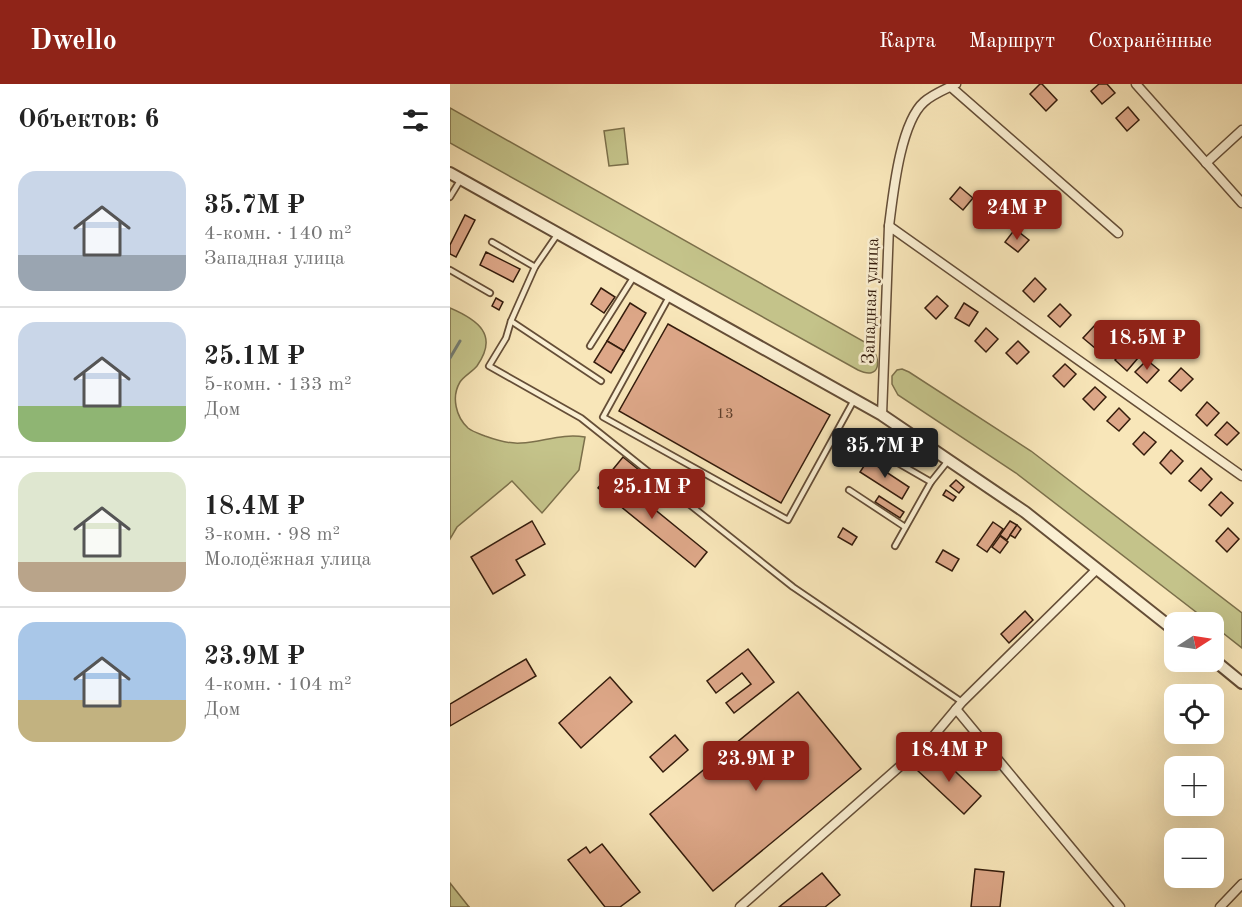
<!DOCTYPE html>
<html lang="ru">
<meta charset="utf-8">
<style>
body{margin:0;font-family:"Old Standard TT",serif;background:#f6f6f6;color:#222;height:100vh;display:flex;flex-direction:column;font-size:22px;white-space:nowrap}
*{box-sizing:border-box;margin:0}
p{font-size:20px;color:#767676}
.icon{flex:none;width:33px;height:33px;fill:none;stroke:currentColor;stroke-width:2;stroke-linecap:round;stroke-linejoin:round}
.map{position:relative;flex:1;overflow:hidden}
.sheet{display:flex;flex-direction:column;background:#fff;width:450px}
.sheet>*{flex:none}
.needle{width:39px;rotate:78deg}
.buttons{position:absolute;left:714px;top:528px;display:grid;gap:12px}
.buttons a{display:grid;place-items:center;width:60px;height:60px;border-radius:12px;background:#fff;box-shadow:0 6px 24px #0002;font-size:30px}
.price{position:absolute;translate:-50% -51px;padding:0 14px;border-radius:6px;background:#8f2418;color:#fff;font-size:20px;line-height:39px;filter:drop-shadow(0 2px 3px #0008)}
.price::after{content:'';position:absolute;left:50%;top:36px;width:18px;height:14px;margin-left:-9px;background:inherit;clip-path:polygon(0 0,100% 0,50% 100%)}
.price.current{background:#222;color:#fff}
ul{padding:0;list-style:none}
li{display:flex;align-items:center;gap:18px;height:150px;padding:0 18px}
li+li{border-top:2px solid #e0e0e0}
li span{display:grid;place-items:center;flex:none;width:168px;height:120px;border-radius:18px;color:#555}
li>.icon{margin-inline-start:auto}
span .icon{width:72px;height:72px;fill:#fffc;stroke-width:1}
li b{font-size:26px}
h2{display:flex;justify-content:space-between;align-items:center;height:72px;padding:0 18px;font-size:26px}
header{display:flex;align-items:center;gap:36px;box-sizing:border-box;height:84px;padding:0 30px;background:#8f2418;color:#fff}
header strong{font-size:28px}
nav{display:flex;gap:33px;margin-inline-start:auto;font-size:21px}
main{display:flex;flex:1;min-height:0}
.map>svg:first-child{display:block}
.green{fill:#c4c38a;stroke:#7c704b;stroke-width:1.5}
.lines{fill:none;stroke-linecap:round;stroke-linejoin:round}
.stream{stroke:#747d72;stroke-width:3}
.building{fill:#dda788;stroke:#341c0c;stroke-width:1.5}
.service-casing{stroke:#654e37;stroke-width:8}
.minor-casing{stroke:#654e37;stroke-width:11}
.tertiary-casing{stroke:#654e37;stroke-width:14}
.service{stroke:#faefd2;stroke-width:4.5}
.minor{stroke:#faefd2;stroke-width:8}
.tertiary{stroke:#faefd2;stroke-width:10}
.labels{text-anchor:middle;stroke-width:5;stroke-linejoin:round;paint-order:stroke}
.number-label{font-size:15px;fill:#5e3f2b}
.street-label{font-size:18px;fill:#341c0c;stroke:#faefd2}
</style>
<header>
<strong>Dwello</strong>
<nav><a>Карта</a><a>Маршрут</a><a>Сохранённые</a></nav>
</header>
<main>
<section class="sheet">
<h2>Объектов: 6<svg class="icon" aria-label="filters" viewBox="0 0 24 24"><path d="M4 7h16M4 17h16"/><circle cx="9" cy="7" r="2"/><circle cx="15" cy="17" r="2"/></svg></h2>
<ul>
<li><span style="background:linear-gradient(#c9d6e8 70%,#9aa5b1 0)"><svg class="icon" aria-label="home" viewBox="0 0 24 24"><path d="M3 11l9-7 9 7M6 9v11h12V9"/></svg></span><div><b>35.7M ₽</b><p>4-комн. · 140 m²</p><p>Западная улица</p></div></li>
<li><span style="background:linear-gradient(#c9d6e8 70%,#8fb573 0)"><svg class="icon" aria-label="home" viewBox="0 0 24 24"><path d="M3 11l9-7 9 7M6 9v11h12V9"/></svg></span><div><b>25.1M ₽</b><p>5-комн. · 133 m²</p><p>Дом</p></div></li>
<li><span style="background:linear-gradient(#dfe7d0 75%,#b9a48a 0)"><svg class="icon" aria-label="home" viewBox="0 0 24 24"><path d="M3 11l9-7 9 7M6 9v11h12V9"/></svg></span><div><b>18.4M ₽</b><p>3-комн. · 98 m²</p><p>Молодёжная улица</p></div></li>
<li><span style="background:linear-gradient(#a9c7e8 65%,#c2b280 0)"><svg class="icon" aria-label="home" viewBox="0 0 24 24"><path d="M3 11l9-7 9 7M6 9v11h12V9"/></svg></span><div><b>23.9M ₽</b><p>4-комн. · 104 m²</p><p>Дом</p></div></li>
</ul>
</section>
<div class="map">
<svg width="792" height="823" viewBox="0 0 792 823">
<rect width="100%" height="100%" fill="#f8e6b9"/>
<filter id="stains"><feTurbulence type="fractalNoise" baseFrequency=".00333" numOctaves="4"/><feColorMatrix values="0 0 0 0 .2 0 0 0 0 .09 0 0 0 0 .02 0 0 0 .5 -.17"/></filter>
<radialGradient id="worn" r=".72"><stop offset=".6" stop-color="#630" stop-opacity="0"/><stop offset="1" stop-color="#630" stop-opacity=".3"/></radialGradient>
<g class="green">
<path d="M0,24L420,261C432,275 431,297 408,286L0,59Z"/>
<path d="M174,44L178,80L159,82L154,47Z"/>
<path d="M0,224C28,236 49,251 27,282C22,288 14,292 10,298C1,313 6,333 18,344C23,348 30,350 35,352C46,356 60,360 71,359C93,358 112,349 135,353L129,386L92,429L62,397L7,443L0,455Z"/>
<path d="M452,285L459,288L581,367L792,529V564L764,542V538H759L566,389L448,311L442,300V292L447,286Z"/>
<path d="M0,799L19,823H20H0Z"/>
</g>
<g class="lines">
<path class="stream" d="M0,274L10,257"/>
</g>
<g class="building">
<path d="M590,0H592L607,16L596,27L580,10Z"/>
<path d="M649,0H657L665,9L652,20L641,7Z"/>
<path d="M678,23L689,36L677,47L666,34Z"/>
<path d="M510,103L523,114L513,126L500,115Z"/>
<path d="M15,131L25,136L6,173L0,170V161Z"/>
<path d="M565,145L579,156L568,168L555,158Z"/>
<path d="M36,168L70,185L63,198L30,181Z"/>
<path d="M585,194L596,205L584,218L573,207Z"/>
<path d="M151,204L165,213L154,229L141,220Z"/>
<path d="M487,212L498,222L486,235L475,224Z"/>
<path d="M46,214L53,218L49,226L42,222Z"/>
<path d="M180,219L196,229L174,267L157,257Z"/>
<path d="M514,219L528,228L519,242L505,234Z"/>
<path d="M610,220L621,231L610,243L598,232Z"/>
<path d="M218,240L380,331L331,419L169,327Z"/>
<path d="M645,241L656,252L645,264L633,254Z"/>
<path d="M536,244L548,255L536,268L525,257Z"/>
<path d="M157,257L174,267L161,289L144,278Z"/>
<path d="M568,257L579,268L567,280L556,269Z"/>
<path d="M677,263L688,274L677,287L665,276Z"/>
<path d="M697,276L709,286L697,299L685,288Z"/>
<path d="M615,280L626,290L614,303L603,292Z"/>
<path d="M731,284L743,295L731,307L719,297Z"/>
<path d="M645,303L656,313L644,326L633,315Z"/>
<path d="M757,318L769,329L757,342L746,331Z"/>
<path d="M669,324L680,335L669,347L657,337Z"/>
<path d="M777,338L789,349L777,361L765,351Z"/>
<path d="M694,348L706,358L694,371L683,360Z"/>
<path d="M721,366L733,377L721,390L710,379Z"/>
<path d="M173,373L205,399L192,415L160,389Z"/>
<path d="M418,376L459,403L452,415L410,388Z"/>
<path d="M751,384L762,395L751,407L739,397Z"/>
<path d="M160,389L257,468L245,483L148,404Z"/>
<path d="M506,396L514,403L509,409L500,402Z"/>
<path d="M496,406L506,413L503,417L493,411Z"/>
<path d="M771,408L783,419L771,432L759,421Z"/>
<path d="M429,412L454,428L450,434L425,418Z"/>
<path d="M82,437L95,460L66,476L75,491L43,510L21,473Z"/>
<path d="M560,437L567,441L557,456L550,451Z"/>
<path d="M543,438L553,445L537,468L527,461Z"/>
<path d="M567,441L571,445L565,454L560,451Z"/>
<path d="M393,444L407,453L402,461L388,453Z"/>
<path d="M778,444L789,455L777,468L766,457Z"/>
<path d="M550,452L558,458L550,469L542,463Z"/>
<path d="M493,466L509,475L502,487L486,478Z"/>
<path d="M575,527L583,536L559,559L551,550Z"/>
<path d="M298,565L324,598L284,629L276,619L301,600L292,589L266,609L257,597Z"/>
<path d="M76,575L86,592L0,642V620Z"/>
<path d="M160,593L182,618L131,664L109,639Z"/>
<path d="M348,608L411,685L263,807L200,730Z"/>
<path d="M225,651L238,666L213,688L200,673Z"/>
<path d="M485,668L531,712L514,730L467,686Z"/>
<path d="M152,760L190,808L170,823H155L118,776L136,763L140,769Z"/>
<path d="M525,785L554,788L550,823H521Z"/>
<path d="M372,789L390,811L375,823H329Z"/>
</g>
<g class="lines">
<defs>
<g id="service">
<path d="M0,113L11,95"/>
<path d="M107,151L85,183L61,237L56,254L39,282L131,334L343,503L512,618"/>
<path d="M42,158L85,183"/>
<path d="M0,186L40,209"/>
<path d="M219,213L153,333L338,436L404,316"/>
<path d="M61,237L151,297"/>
<path d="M140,262L183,194"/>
<path d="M422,364L481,398L497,378"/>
<path d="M399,406L455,443"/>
<path d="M445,462L481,398"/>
</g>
<g id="minor">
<path d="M686,0L792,119"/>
<path d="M501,3L668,149"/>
<path d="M756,79L792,46"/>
<path d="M439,142C443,111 450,39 474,18C483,10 496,5 506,0"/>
<path d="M432,331L439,142L792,392"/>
<path d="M506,625L670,823"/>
<path d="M290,823L481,655L512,618L647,485"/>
<path d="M770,823L792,800"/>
</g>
<g id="tertiary">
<path d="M0,89L432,331L575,428L724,546"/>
<path d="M764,576L792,599"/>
</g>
</defs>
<use href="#service" class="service-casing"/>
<use href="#minor" class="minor-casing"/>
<use href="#tertiary" class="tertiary-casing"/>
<use href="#service" class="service"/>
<use href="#minor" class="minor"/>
<use href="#tertiary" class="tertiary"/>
</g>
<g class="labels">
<g class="number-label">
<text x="275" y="334">13</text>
</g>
<g class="street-label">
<text transform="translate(420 217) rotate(-88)" y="6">Западная улица</text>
</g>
</g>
<rect width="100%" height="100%" filter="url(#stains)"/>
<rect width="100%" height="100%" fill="url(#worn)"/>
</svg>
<div class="buttons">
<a><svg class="needle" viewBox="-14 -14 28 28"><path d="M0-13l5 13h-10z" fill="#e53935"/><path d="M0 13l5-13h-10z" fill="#767676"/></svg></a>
<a><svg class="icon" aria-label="locate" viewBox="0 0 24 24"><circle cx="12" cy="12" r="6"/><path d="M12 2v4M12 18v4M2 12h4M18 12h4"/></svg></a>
<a>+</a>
<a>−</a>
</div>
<b class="price" style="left:567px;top:157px">24M ₽</b>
<b class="price" style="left:697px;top:287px">18.5M ₽</b>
<b class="price current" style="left:435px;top:395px">35.7M ₽</b>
<b class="price" style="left:202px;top:436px">25.1M ₽</b>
<b class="price" style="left:499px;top:699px">18.4M ₽</b>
<b class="price" style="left:306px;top:708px">23.9M ₽</b>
</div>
</main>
